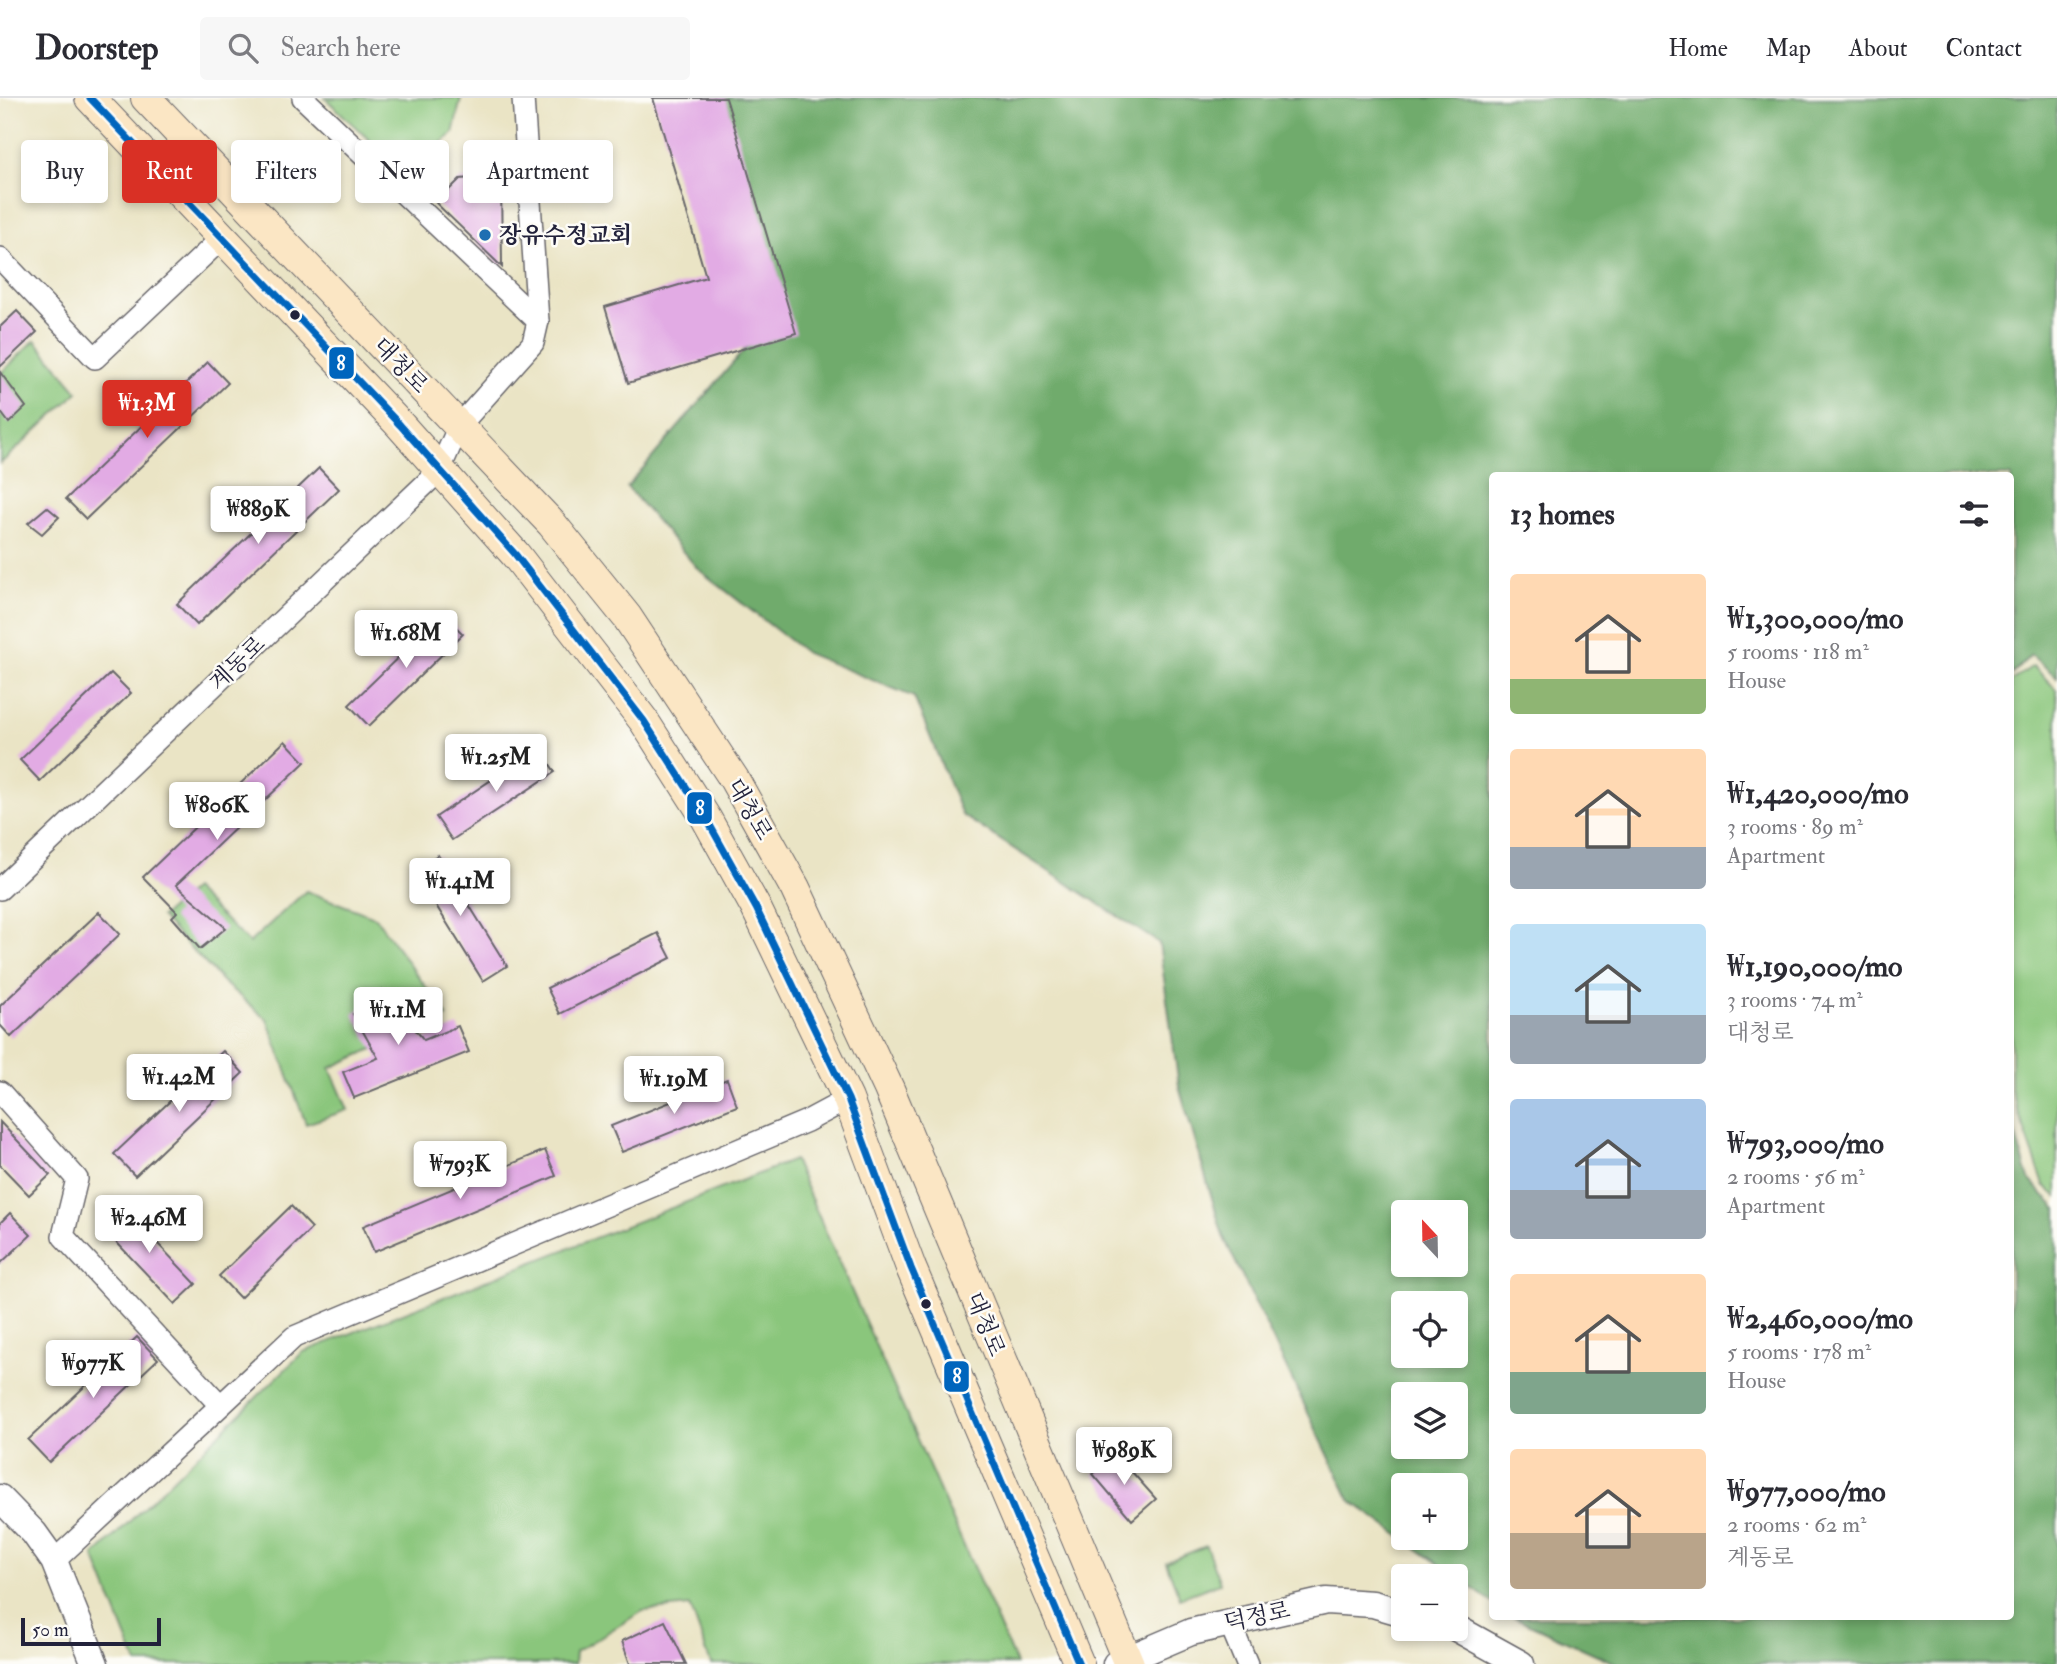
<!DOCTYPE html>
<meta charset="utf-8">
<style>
body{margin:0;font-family:"IM FELL Double Pica","Noto Serif KR",serif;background:#f7f7f7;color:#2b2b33;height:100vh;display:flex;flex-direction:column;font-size:26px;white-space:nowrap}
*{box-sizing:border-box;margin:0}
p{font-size:23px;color:#7c7c81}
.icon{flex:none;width:38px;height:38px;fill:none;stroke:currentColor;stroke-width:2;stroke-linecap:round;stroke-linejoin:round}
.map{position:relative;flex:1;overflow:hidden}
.side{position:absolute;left:1489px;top:374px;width:525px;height:1148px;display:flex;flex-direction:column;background:#fff;border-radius:7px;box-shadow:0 4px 10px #0003}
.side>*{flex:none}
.hud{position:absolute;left:21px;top:42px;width:665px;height:63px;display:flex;gap:14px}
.needle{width:46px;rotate:338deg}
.buttons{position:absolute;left:1391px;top:1102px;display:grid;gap:14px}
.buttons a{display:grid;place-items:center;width:77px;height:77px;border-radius:7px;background:#fff;box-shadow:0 4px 10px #0003;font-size:35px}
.scale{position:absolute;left:21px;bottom:18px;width:140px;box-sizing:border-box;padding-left:7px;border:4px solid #22223b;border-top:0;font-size:19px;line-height:24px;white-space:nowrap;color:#22223b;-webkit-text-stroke:5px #fdfcf7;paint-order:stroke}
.price{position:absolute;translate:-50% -60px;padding:0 16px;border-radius:7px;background:#fff;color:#222;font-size:23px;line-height:46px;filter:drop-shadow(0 2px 4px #0008)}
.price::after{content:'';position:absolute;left:50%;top:42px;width:21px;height:16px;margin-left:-10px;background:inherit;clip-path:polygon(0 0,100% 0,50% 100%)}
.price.active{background:#d93025;color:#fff}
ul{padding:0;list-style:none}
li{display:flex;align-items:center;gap:21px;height:175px;padding:0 21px}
li span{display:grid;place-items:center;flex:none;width:196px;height:140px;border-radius:7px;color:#555}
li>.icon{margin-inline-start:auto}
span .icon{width:84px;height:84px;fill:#fffc;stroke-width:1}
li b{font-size:30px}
h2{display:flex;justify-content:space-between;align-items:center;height:84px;padding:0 21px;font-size:30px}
.pill{padding:0 24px;border-radius:7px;background:#fff;box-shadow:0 4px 10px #0003;font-size:24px;line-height:63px}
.pill.active{background:#d93025;color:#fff}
header{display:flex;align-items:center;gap:42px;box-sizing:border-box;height:98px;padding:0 35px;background:#fff;border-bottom:2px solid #e1e1e2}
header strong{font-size:33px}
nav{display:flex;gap:38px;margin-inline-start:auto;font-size:24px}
.search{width:490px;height:63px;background:#f7f7f7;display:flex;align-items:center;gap:18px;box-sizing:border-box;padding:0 24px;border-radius:7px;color:#7c7c81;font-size:26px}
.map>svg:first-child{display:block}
.green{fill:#8ac67c;stroke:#56745c;stroke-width:2}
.forest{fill:#6fab6c;stroke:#486654;stroke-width:2;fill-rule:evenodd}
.building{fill:#e2abe4}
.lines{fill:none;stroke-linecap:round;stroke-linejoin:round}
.minor-casing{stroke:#68666b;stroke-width:24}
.tertiary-casing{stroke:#68666b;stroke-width:29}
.secondary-casing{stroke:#68666b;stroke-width:32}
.minor{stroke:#fff;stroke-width:21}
.tertiary{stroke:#fff;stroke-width:26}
.secondary{stroke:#fbe6c4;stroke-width:30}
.bus-1-casing{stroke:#fdfcf7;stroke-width:12}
.bus-1{stroke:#0065bd;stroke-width:7}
.poi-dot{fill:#1f6fb2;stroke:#fdfcf7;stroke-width:2.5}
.bus-dot{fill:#22223b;stroke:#fdfcf7;stroke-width:2.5}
.labels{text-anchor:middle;stroke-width:5;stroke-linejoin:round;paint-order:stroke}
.poi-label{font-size:23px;font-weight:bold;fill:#22223b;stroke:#fdfcf7;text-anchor:start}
.street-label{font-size:23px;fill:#22223b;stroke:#fdfcf7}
.line-badge{stroke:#fdfcf7;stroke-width:2.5}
.badge-label{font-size:19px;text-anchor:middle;font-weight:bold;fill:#fff}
</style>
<header>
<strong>Doorstep</strong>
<div class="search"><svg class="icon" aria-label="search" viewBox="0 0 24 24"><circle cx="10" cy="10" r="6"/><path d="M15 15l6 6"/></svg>Search here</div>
<nav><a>Home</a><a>Map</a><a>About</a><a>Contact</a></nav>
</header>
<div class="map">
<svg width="2057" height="1566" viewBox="0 0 2057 1566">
<rect width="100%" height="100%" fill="#fdfcf7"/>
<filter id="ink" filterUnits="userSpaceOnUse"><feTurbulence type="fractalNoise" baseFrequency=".0143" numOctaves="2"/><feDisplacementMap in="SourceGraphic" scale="14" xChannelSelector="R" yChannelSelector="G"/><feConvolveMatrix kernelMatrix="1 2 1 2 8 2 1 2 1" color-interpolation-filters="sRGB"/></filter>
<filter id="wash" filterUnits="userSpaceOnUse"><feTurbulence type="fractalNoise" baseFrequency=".00686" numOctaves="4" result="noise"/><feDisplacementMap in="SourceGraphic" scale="28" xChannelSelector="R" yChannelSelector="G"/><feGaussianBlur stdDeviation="1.57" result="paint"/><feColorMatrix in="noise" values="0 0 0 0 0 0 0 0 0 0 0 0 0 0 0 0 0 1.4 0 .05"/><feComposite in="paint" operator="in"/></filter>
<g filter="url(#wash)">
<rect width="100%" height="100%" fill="#eae4c5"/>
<g class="green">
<path d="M325,0H461L453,36L403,74Z"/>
<path d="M35,242L78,294L0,366V276Z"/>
<path d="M2033,568L2057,592V1099L2044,1087L2011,993V583Z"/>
<path d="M193,791L249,845L306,793L375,819L447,918L330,970L348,1012L306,1026L267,921L224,885L161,819Z"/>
<path d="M794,1062L1016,1566H711L690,1508L643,1513L575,1554L574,1566H137L94,1458L303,1254Z"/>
<path d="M1206,1448L1220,1485L1180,1500L1166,1464Z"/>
</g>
<g class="forest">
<path d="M714,0H2057V579L2031,557L2011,577V378H1493V1505L1350,1402L1223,1138L1179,988L1159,845L962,717L914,599L806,555L698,471L627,389L785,204ZM1404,1115H1456V1167H1404ZM1404,1206H1456V1258H1404ZM1404,1297H1456V1349H1404ZM1404,1388H1456V1440H1404Z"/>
<path d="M2011,1023L2029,1081L2057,1111V1566H1617L1514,1519H2011Z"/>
</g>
<g id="blocks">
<g class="building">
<path d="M653,0H726L796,235L628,285L605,209L706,179Z"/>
<path d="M501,77L502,169L436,105L460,81Z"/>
<path d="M17,213L37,234L0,269V229Z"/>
<path d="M208,264L228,285L86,421L66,401Z"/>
<path d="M0,274L26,309L9,325L0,313Z"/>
<path d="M319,370L339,391L197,527L177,506Z"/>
<path d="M47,409L59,419L42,436L28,425Z"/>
<path d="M443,516L463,536L369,628L349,607Z"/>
<path d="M111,575L131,595L40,683L20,662Z"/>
<path d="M285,643L305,664L176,787L226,830L200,851L172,819L177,814L143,779Z"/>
<path d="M539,650L555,674L452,742L436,719Z"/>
<path d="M438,757L507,868L483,883L414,772Z"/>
<path d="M99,814L120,836L11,939L0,927V908Z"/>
<path d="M658,835L671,860L560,916L547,890Z"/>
<path d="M382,892L424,942L458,928L469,954L354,1000L343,974L378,960L353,916Z"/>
<path d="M223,953L243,975L135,1078L114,1056Z"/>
<path d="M727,981L737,1008L622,1054L611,1028Z"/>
<path d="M0,1024L50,1077L29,1097L0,1067Z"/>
<path d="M545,1052L556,1078L374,1154L363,1128Z"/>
<path d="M291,1108L312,1130L240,1200L219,1178Z"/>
<path d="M123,1109L196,1186L175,1206L102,1129Z"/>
<path d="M10,1115L31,1137L0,1166V1125Z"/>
<path d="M137,1239L158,1261L49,1364L28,1342Z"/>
<path d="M1116,1356L1156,1401L1132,1422L1093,1376Z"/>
<path d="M665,1523L686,1566H630L622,1543Z"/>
</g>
</g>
</g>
<g filter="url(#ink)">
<use href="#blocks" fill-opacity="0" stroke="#68666b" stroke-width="2"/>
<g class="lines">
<defs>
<g id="minor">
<path d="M303,0L538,223"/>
<path d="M0,160L95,260L223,139"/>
<path d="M0,791L439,373L459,328L533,245L538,223L523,0"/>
<path d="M0,994L77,1081L63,1138L220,1307"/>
<path d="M54,1463L294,1239L807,1023L848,1001"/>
<path d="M1229,1523L1247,1566"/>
</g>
<g id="tertiary">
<path d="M0,1400L34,1435L54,1463L95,1566"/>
<path d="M1456,1530L1521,1566"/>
<path d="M1116,1566L1191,1534L1326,1503L1373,1506L1404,1515"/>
</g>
<g id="secondary">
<path d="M90,0L400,327L515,456L644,623L706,720L756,810L848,1001L911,1170L1079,1566"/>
<path d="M146,0L552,426L627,519L734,681L795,790L889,991L1129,1566"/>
</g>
</defs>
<use href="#minor" class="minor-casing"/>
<use href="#tertiary" class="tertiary-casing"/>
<use href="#secondary" class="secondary-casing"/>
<use href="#minor" class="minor"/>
<use href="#tertiary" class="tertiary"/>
<use href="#secondary" class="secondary"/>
<defs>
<path id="bus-1" d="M90,0L400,327L515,456L644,623L706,720L756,810L848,1001L911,1170L1079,1566"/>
</defs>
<use href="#bus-1" class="bus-1-casing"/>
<use href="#bus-1" class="bus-1"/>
</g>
</g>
<circle class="poi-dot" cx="485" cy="137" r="7"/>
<g class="bus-dot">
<circle cx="295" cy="217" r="6"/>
<circle cx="926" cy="1206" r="6"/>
</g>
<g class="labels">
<g class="poi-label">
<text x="499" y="145">장유수정교회</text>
</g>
<g class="street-label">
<text transform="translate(401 267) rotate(46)" y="8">대청로</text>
<text transform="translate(237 565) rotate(-44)" y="8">계동로</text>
<text transform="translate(750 711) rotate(60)" y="8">대청로</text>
<text transform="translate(986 1226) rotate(68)" y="8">대청로</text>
<text transform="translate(1257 1518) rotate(-12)" y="8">덕정로</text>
</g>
</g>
<g class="line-badge">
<rect x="328" y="248" width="27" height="34" rx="7" fill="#0065bd"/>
<rect x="686" y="693" width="27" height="34" rx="7" fill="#0065bd"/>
<rect x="943" y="1262" width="27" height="33" rx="7" fill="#0065bd"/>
</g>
<g class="badge-label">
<text x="341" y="272">8</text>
<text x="700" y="717">8</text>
<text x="957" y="1285">8</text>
</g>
</svg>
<div class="buttons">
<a><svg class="needle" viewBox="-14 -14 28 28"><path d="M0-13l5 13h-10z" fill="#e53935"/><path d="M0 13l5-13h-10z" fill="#7c7c81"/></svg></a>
<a><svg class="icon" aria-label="locate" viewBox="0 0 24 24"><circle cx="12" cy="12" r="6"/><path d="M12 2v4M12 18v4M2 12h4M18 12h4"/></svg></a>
<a><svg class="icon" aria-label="layers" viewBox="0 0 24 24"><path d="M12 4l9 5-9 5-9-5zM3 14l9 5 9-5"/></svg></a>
<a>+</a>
<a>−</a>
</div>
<div class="scale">50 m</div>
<b class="price active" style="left:147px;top:342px">₩1.3M</b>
<b class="price" style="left:258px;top:448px">₩889K</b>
<b class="price" style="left:406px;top:572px">₩1.68M</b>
<b class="price" style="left:496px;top:696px">₩1.25M</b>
<b class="price" style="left:217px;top:744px">₩806K</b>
<b class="price" style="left:460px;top:820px">₩1.41M</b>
<b class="price" style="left:398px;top:949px">₩1.1M</b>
<b class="price" style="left:179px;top:1016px">₩1.42M</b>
<b class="price" style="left:674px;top:1018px">₩1.19M</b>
<b class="price" style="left:460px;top:1103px">₩793K</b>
<b class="price" style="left:149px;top:1157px">₩2.46M</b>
<b class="price" style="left:93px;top:1302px">₩977K</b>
<b class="price" style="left:1124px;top:1389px">₩989K</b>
<div class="hud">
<a class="pill">Buy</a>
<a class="pill active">Rent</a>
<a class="pill">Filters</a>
<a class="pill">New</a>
<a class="pill">Apartment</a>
</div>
<section class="side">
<h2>13 homes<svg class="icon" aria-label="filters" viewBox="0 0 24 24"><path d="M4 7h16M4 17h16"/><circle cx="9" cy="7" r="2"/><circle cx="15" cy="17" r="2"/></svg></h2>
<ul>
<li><span style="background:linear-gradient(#ffd9b3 75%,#8fb573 0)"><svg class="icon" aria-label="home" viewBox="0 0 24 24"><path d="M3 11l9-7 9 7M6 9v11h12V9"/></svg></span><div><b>₩1,300,000/mo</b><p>5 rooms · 118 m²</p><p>House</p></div></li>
<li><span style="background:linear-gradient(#ffd9b3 70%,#9aa5b1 0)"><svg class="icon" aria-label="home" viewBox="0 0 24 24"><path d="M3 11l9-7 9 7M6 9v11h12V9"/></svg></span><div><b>₩1,420,000/mo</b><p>3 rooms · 89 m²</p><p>Apartment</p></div></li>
<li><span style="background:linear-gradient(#bfe0f5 65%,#9aa5b1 0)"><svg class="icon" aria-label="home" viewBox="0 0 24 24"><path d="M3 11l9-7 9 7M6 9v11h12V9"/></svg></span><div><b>₩1,190,000/mo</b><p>3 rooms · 74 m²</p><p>대청로</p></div></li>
<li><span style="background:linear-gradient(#a9c7e8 65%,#9aa5b1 0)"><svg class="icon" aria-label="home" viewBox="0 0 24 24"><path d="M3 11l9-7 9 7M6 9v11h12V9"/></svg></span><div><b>₩793,000/mo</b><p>2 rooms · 56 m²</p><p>Apartment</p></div></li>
<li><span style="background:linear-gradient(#ffd9b3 70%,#7fa58c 0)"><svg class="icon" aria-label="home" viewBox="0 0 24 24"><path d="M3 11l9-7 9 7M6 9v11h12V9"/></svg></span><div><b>₩2,460,000/mo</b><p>5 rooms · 178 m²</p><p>House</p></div></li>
<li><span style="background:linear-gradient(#ffd9b3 60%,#b9a48a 0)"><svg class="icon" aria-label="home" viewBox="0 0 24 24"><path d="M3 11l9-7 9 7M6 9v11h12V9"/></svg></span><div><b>₩977,000/mo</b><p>2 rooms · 62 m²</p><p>계동로</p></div></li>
</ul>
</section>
</div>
